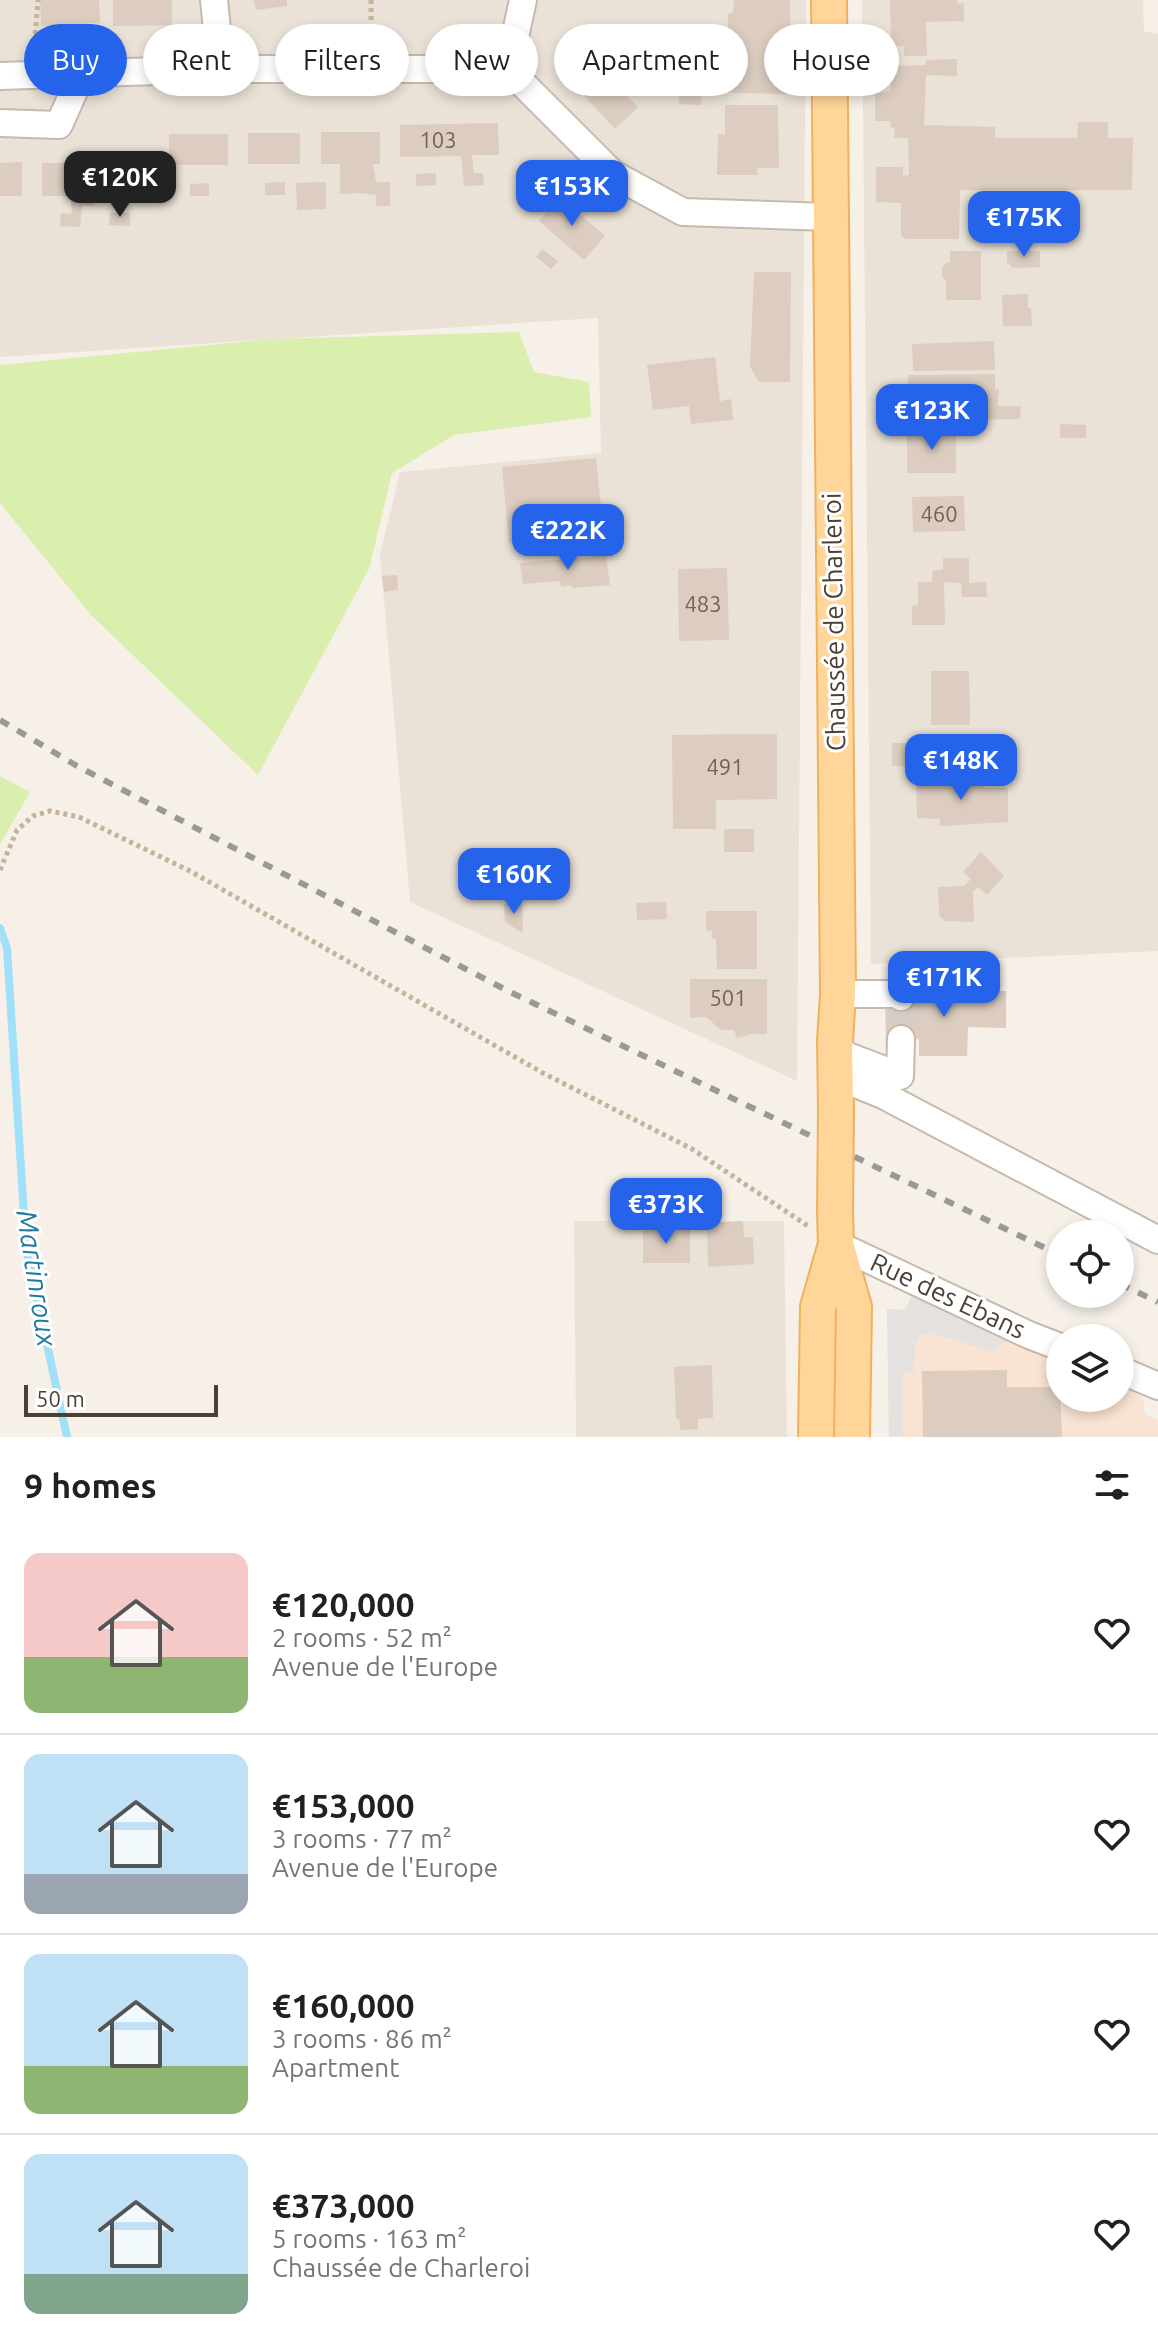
<!DOCTYPE html>
<meta charset="utf-8">
<style>
body{margin:0;font-family:Ubuntu,sans-serif;background:#f6f6f6;color:#202124;height:100vh;display:flex;flex-direction:column;font-size:30px;white-space:nowrap}
*{box-sizing:border-box;margin:0}
p{font-size:26px;color:#757577}
.icon{flex:none;width:44px;height:44px;fill:none;stroke:currentColor;stroke-width:2;stroke-linecap:round;stroke-linejoin:round}
.map{position:relative;height:1437px;overflow:hidden}
.panel{display:flex;flex-direction:column;background:#fff;flex:1}
.panel>*{flex:none}
.banner{position:absolute;left:24px;top:24px;width:1110px;height:72px;display:flex;gap:16px}
.tools{position:absolute;left:1046px;top:1220px;display:grid;gap:16px}
.tools a{display:grid;place-items:center;width:88px;height:88px;border-radius:50%;background:#fff;box-shadow:0 4px 12px #0003;font-size:40px}
.scale{position:absolute;left:24px;bottom:20px;width:194px;box-sizing:border-box;padding-left:8px;border:4px solid #4b4036;border-top:0;font-size:22px;line-height:28px;white-space:nowrap;color:#4b4036;-webkit-text-stroke:6px #fff;paint-order:stroke}
.price{position:absolute;translate:-50% -68px;padding:0 18px;border-radius:16px;background:#2563eb;color:#fff;font-size:26px;line-height:52px;filter:drop-shadow(0 2px 4px #0008)}
.price::after{content:'';position:absolute;left:50%;top:48px;width:24px;height:18px;margin-left:-12px;background:inherit;clip-path:polygon(0 0,100% 0,50% 100%)}
.price.current{background:#222;color:#fff}
ul{padding:0;list-style:none}
li{display:flex;align-items:center;gap:24px;height:200px;padding:0 24px}
li+li{border-top:2px solid #e0e0e0}
li span{display:grid;place-items:center;flex:none;width:224px;height:160px;border-radius:16px;color:#555}
li>.icon{margin-inline-start:auto}
span .icon{width:96px;height:96px;fill:#fffc;stroke-width:1}
li b{font-size:34px}
h2{display:flex;justify-content:space-between;align-items:center;height:96px;padding:0 24px;font-size:34px}
.tag{padding:0 28px;border-radius:36px;background:#fff;box-shadow:0 4px 12px #0003;font-size:28px;line-height:72px}
.tag.current{background:#2563eb;color:#fff}
.map>svg:first-child{display:block}
.residential{fill:#eae2d7}
.commercial{fill:#f9e4d3}
.green{fill:#daeeae}
.parking{fill:#e4e1de}
.lines{fill:none;stroke-linecap:round;stroke-linejoin:round}
.stream{stroke:#a0e0f8;stroke-width:8}
.building{fill:#dccdc0}
.minor-tunnel{stroke:#d4cdc5;stroke-width:26;stroke-dasharray:26 13;stroke-linecap:butt}
.minor-casing{stroke:#c6baad;stroke-width:30}
.major-casing{stroke:#f0b15d;stroke-width:38}
.path{stroke:#c6b19a;stroke-width:5;stroke-dasharray:4 4;stroke-linecap:butt}
.minor{stroke:#fff;stroke-width:26}
.major{stroke:#ffd599;stroke-width:34}
.rail{stroke:#999;stroke-width:6;stroke-dasharray:10 10;stroke-linecap:butt}
.major-bridge-casing{stroke:#f0b15d;stroke-width:38;stroke-linecap:butt}
.major-bridge{stroke:#ffd599;stroke-width:34}
.labels{text-anchor:middle;stroke-width:6;stroke-linejoin:round;paint-order:stroke}
.number-label{font-size:22px;fill:#6f6358}
.street-label{font-size:26px;fill:#4b4036;stroke:#fff}
.water-label{font-size:28px;font-style:italic;fill:#1f7a9f;stroke:#fff}
</style>
<div class="map">
<svg width="1158" height="1437" viewBox="0 0 1158 1437">
<rect width="100%" height="100%" fill="#f6f0e9"/>
<g class="residential">
<path d="M0,0H806L797,1081L410,902L380,554L400,472L601,453L598,318L0,357Z"/>
<path d="M862,0H1143L1144,31L1158,34V951L871,964Z"/>
<path d="M574,1221H784L787,1437H576Z"/>
</g>
<path class="commercial" d="M919,1283L1060,1347V1398H1120V1374L1141,1384L1145,1414L1158,1420V1437H889L887,1309L905,1310Z"/>
<g class="green">
<path d="M519,332L534,372L589,382L591,417L454,435L392,473L369,569L258,775L91,615L0,503V365L273,339Z"/>
<path d="M0,776L30,792L0,844Z"/>
</g>
<path class="parking" d="M912,1295L1005,1341L992,1352L930,1332L920,1335L915,1344L914,1371L903,1372V1437H889L887,1309L905,1310Z"/>
<g class="lines">
<path class="stream" d="M0,928L7,948L26,1247L67,1437"/>
</g>
<g class="building">
<path d="M40,0H99L100,23L41,26Z"/>
<path d="M113,0H172V25L113,26Z"/>
<path d="M254,0H287V6L256,10Z"/>
<path d="M734,0H790L791,94L733,93L703,74L701,105L679,104L682,51L728,48V14L733,12Z"/>
<path d="M890,0H957V4L964,3V21L926,22L927,56H904V46H891Z"/>
<path d="M957,59V76L926,75L924,125L995,127V138H1077L1078,122H1108V138H1133L1132,190H960L959,239H906L901,236V203L876,202V167H903V176L909,175L908,138H894L895,127L891,128L890,121H875V94L891,91L890,66L926,65V60Z"/>
<path d="M636,61L649,76L640,84L626,69Z"/>
<path d="M602,70L638,107L615,129L580,91Z"/>
<path d="M725,105H778L779,168H757L758,175H717L718,134H725Z"/>
<path d="M498,123L499,155H472L474,173H483L484,185L464,186L461,156L400,157V125Z"/>
<path d="M321,132H380V164H373L376,182H390V206H376V195L361,193L340,194V164H321Z"/>
<rect x="248" y="133" width="52" height="31"/>
<rect x="169" y="134" width="59" height="31"/>
<path d="M22,162V196H0V163Z"/>
<path d="M42,163H149V196H93L95,206H82L80,227L60,226L61,213L72,214L70,196H42Z"/>
<path d="M436,173V185L416,186V174Z"/>
<path d="M285,182V195H265V183Z"/>
<path d="M326,182V209L297,210L296,183Z"/>
<path d="M209,183V196H190V184Z"/>
<path d="M560,197L605,236L584,260L539,221Z"/>
<path d="M110,213H130V226L109,225Z"/>
<path d="M542,249L558,261L551,269L536,257Z"/>
<path d="M950,251H981V300H946V281L942,277V268L946,263L950,262Z"/>
<path d="M1007,251H1040V267L1013,268L1007,262Z"/>
<path d="M754,272H791L790,382H759L750,367Z"/>
<path d="M1028,294V308H1031L1032,326H1003L1002,295Z"/>
<path d="M994,341L995,370L913,371L912,344Z"/>
<path d="M715,357L720,401L731,399L733,420L691,424L689,406L653,410L647,365Z"/>
<path d="M995,374V389H999L998,406H1021L1020,419L980,420L979,402H908V375Z"/>
<path d="M1060,424L1086,425V438H1060Z"/>
<path d="M956,431V473H907V432Z"/>
<path d="M596,458L604,535L509,543L502,467Z"/>
<path d="M964,496L965,531L913,532L912,497Z"/>
<path d="M606,555L610,585L572,588L571,585L561,587L560,581L523,584L520,563Z"/>
<path d="M943,558H969V583L986,582L987,597H962L961,583L944,582L945,625H912V606L918,605V582H932L933,570H943Z"/>
<path d="M727,568L729,640L679,641L678,569Z"/>
<path d="M397,575L398,590L384,592L382,576Z"/>
<path d="M931,671H969L970,725H931Z"/>
<path d="M777,734V799L716,800V829H673L672,735Z"/>
<path d="M966,738H1006V752L966,753Z"/>
<path d="M892,743H923V754H934V765L892,766Z"/>
<path d="M984,780V788H1008V822L940,826V819L917,818L916,781Z"/>
<rect x="724" y="829" width="30" height="23"/>
<path d="M981,852L1004,876L987,895L978,887L973,892L974,922L945,921L939,915L938,887L964,886L971,879L963,872Z"/>
<path d="M666,902L667,919L637,920L636,903Z"/>
<path d="M522,903L523,933L505,922L504,904Z"/>
<path d="M706,911H757V969H717L716,940L712,938V931L706,930Z"/>
<path d="M690,979H767V1034H752L737,1038L734,1030H721L706,1017L690,1018Z"/>
<path d="M922,991H1006V1028L968,1027L967,1056H919V1039L886,1040L885,997H922Z"/>
<path d="M743,1221L744,1237L753,1238L754,1264L708,1267L707,1223Z"/>
<rect x="643" y="1229" width="47" height="34"/>
<path d="M712,1365L713,1418L698,1419V1429L680,1430L679,1419H676L674,1367Z"/>
<path d="M1007,1370V1387H1060L1062,1437H923L922,1371Z"/>
</g>
<g class="lines">
<path class="minor-tunnel" d="M901,997V1039"/>
<defs>
<g id="minor">
<path d="M214,0L221,69"/>
<path d="M508,69L523,0"/>
<path d="M0,76L221,69H508L613,174L683,212L830,217"/>
<path d="M0,123L59,125L82,73"/>
<path d="M838,994H898L901,997"/>
<path d="M835,1041L845,1055L900,1076L901,1039"/>
<path d="M836,1076L883,1095L1158,1240"/>
<path d="M836,1244L1029,1335L1060,1347"/>
<path d="M1120,1370L1158,1386"/>
</g>
<g id="major">
<path d="M829,0L838,994L835,1041L836,1109"/>
<path d="M835,1212L836,1244L854,1307L852,1437"/>
<path d="M816,1437L818,1307L836,1244"/>
</g>
</defs>
<use href="#minor" class="minor-casing"/>
<use href="#major" class="major-casing"/>
<g class="path">
<path d="M371,0V44"/>
<path d="M34,50L38,0"/>
<path d="M0,870L17,830L33,816L50,811L79,817L190,871L543,1073L692,1149L808,1226"/>
</g>
<use href="#minor" class="minor"/>
<use href="#major" class="major"/>
<g class="rail">
<path d="M0,720L77,766L508,991L1060,1255"/>
<path d="M1120,1284L1158,1302"/>
</g>
<defs>
<path id="major-bridge" d="M835,1212L836,1109"/>
</defs>
<use href="#major-bridge" class="major-bridge-casing"/>
<use href="#major-bridge" class="major-bridge"/>
</g>
<g class="labels">
<g class="number-label">
<text x="438" y="148">103</text>
<text x="939" y="522">460</text>
<text x="703" y="612">483</text>
<text x="725" y="775">491</text>
<text x="728" y="1006">501</text>
</g>
<g class="street-label">
<text transform="translate(834 622) rotate(-91)" y="9">Chaussée de Charleroi</text>
<text transform="translate(948 1296) rotate(25)" y="9">Rue des Ebans</text>
</g>
<g class="water-label">
<text transform="translate(37 1278) rotate(81)" y="10">Martinroux</text>
</g>
</g>
</svg>
<div class="tools">
<a><svg class="icon" aria-label="locate" viewBox="0 0 24 24"><circle cx="12" cy="12" r="6"/><path d="M12 2v4M12 18v4M2 12h4M18 12h4"/></svg></a>
<a><svg class="icon" aria-label="layers" viewBox="0 0 24 24"><path d="M12 4l9 5-9 5-9-5zM3 14l9 5 9-5"/></svg></a>
</div>
<div class="scale">50 m</div>
<b class="price current" style="left:120px;top:219px">€120K</b>
<b class="price" style="left:572px;top:228px">€153K</b>
<b class="price" style="left:1024px;top:259px">€175K</b>
<b class="price" style="left:932px;top:452px">€123K</b>
<b class="price" style="left:568px;top:572px">€222K</b>
<b class="price" style="left:961px;top:802px">€148K</b>
<b class="price" style="left:514px;top:916px">€160K</b>
<b class="price" style="left:944px;top:1019px">€171K</b>
<b class="price" style="left:666px;top:1246px">€373K</b>
<div class="banner">
<a class="tag current">Buy</a>
<a class="tag">Rent</a>
<a class="tag">Filters</a>
<a class="tag">New</a>
<a class="tag">Apartment</a>
<a class="tag">House</a>
</div>
</div>
<section class="panel">
<h2>9 homes<svg class="icon" aria-label="filters" viewBox="0 0 24 24"><path d="M4 7h16M4 17h16"/><circle cx="9" cy="7" r="2"/><circle cx="15" cy="17" r="2"/></svg></h2>
<ul>
<li><span style="background:linear-gradient(#f6c9c9 65%,#8fb573 0)"><svg class="icon" aria-label="home" viewBox="0 0 24 24"><path d="M3 11l9-7 9 7M6 9v11h12V9"/></svg></span><div><b>€120,000</b><p>2 rooms · 52 m²</p><p>Avenue de l'Europe</p></div><svg class="icon" aria-label="heart" viewBox="0 0 24 24"><path d="M12 20l-8-8c-3-5 5-10 8-4 3-6 11-1 8 4z"/></svg></li>
<li><span style="background:linear-gradient(#bfe0f5 75%,#9aa5b1 0)"><svg class="icon" aria-label="home" viewBox="0 0 24 24"><path d="M3 11l9-7 9 7M6 9v11h12V9"/></svg></span><div><b>€153,000</b><p>3 rooms · 77 m²</p><p>Avenue de l'Europe</p></div><svg class="icon" aria-label="heart" viewBox="0 0 24 24"><path d="M12 20l-8-8c-3-5 5-10 8-4 3-6 11-1 8 4z"/></svg></li>
<li><span style="background:linear-gradient(#bfe0f5 70%,#8fb573 0)"><svg class="icon" aria-label="home" viewBox="0 0 24 24"><path d="M3 11l9-7 9 7M6 9v11h12V9"/></svg></span><div><b>€160,000</b><p>3 rooms · 86 m²</p><p>Apartment</p></div><svg class="icon" aria-label="heart" viewBox="0 0 24 24"><path d="M12 20l-8-8c-3-5 5-10 8-4 3-6 11-1 8 4z"/></svg></li>
<li><span style="background:linear-gradient(#bfe0f5 75%,#7fa58c 0)"><svg class="icon" aria-label="home" viewBox="0 0 24 24"><path d="M3 11l9-7 9 7M6 9v11h12V9"/></svg></span><div><b>€373,000</b><p>5 rooms · 163 m²</p><p>Chaussée de Charleroi</p></div><svg class="icon" aria-label="heart" viewBox="0 0 24 24"><path d="M12 20l-8-8c-3-5 5-10 8-4 3-6 11-1 8 4z"/></svg></li>
</ul>
</section>
